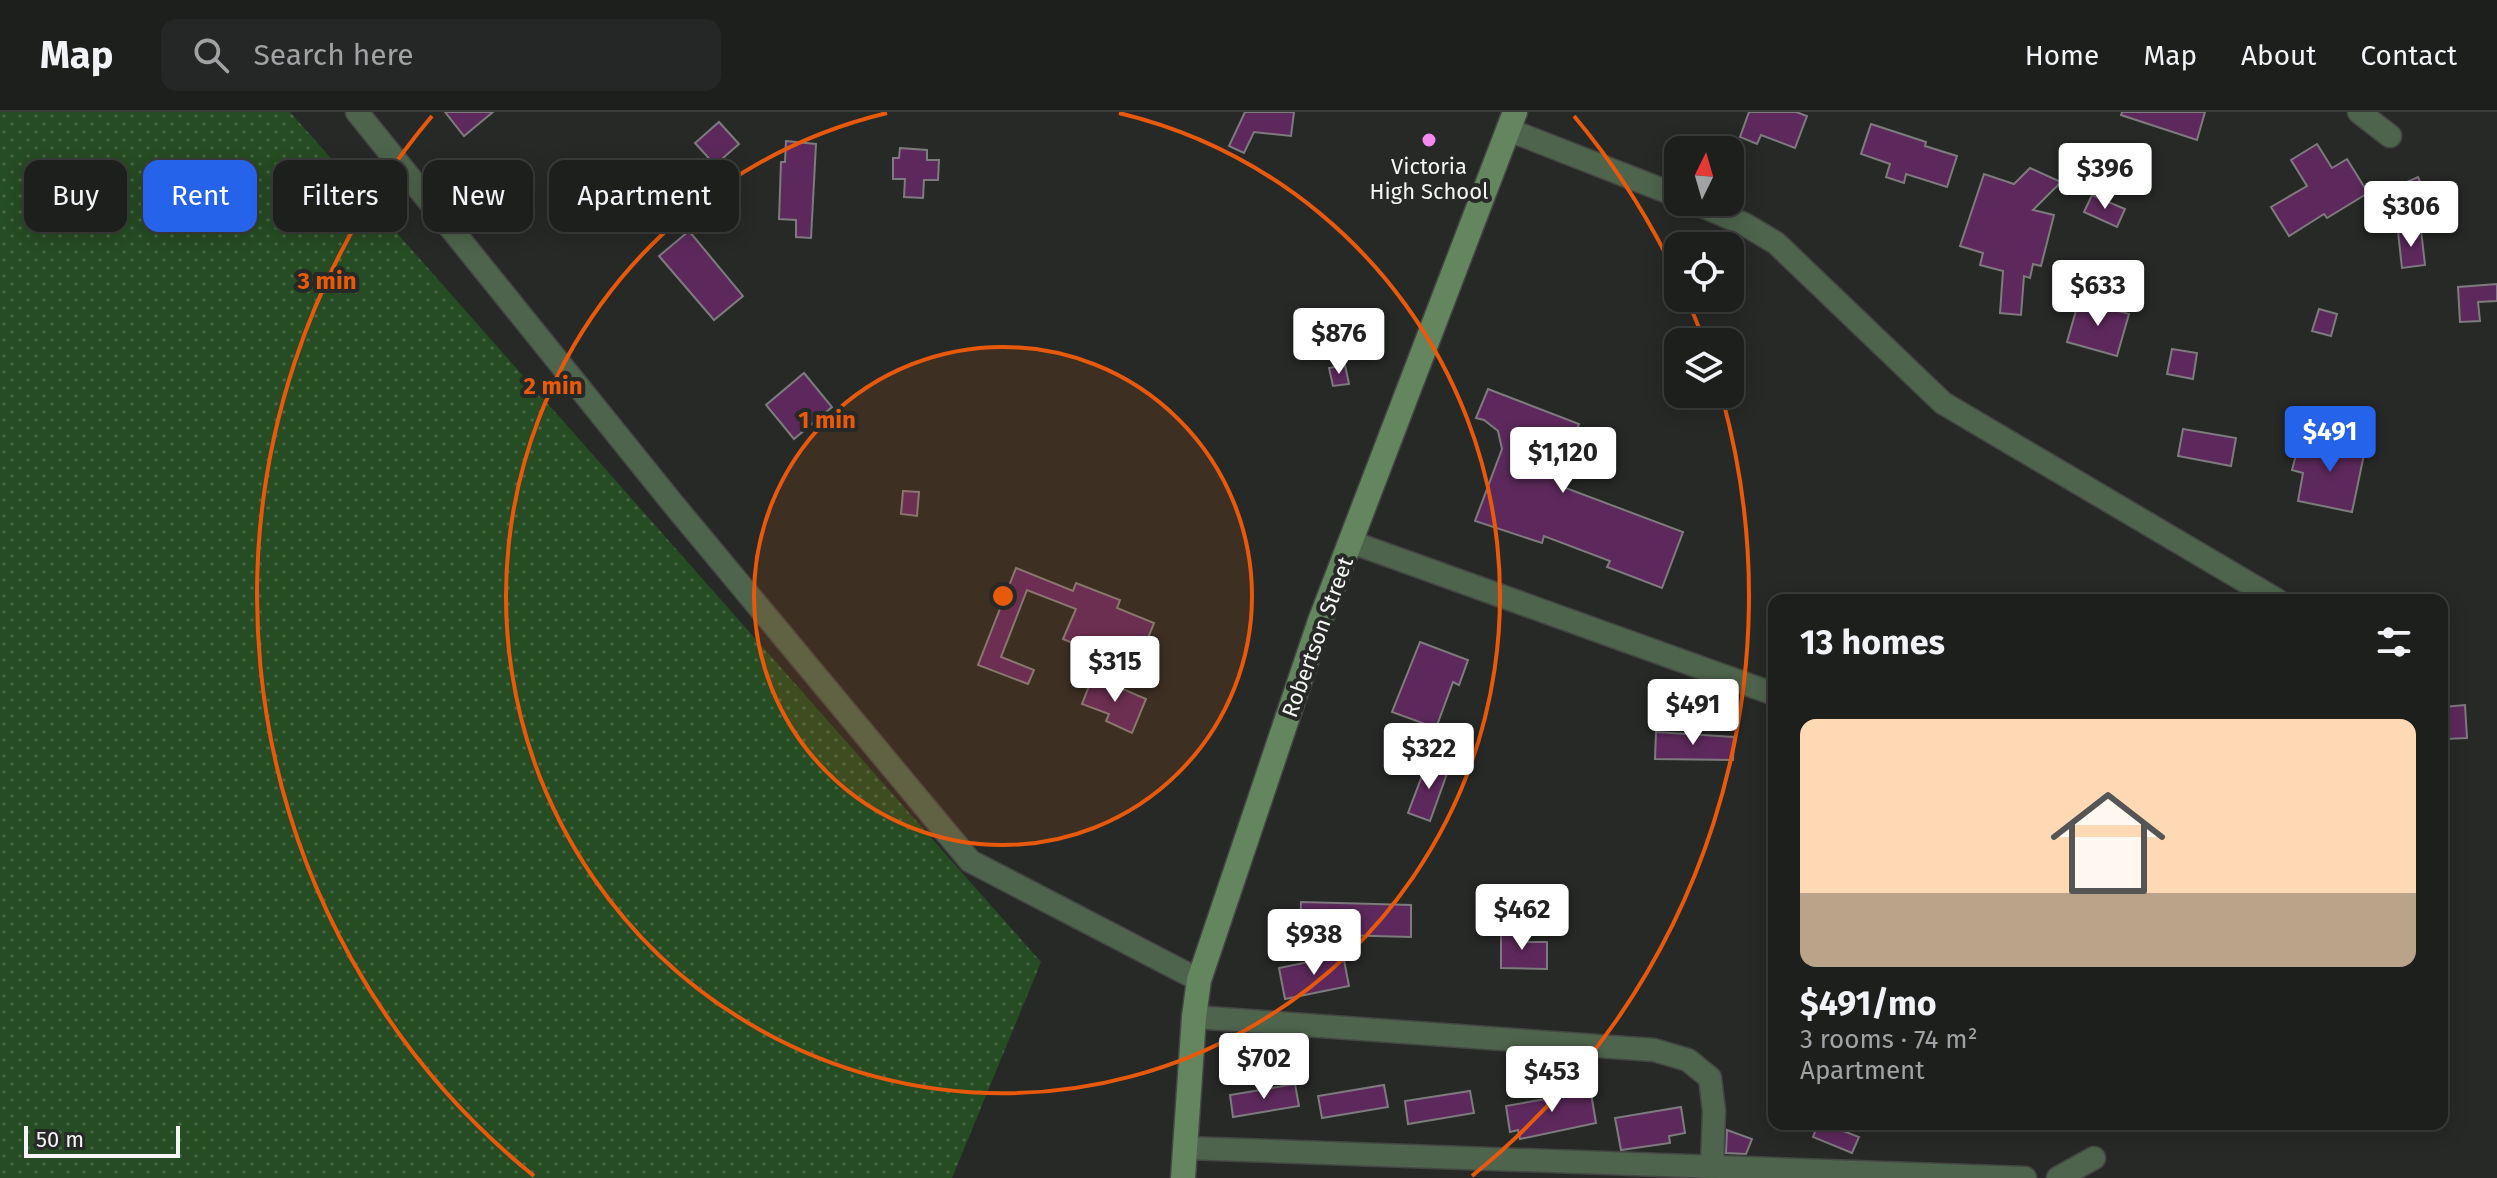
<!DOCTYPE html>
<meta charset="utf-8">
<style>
body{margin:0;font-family:"Fira Sans",sans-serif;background:#252726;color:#f1f3f6;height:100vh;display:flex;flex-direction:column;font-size:30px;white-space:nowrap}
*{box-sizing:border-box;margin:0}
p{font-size:26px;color:#a0a2a4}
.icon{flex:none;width:44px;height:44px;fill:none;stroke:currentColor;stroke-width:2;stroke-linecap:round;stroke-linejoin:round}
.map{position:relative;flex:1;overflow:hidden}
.sheet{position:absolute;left:1768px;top:482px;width:680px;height:536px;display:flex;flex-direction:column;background:#1d1f1d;border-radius:16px;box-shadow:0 4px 20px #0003,0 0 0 2px #3b3d3b}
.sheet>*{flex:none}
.top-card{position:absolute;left:24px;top:48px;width:760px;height:72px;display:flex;gap:16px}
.needle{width:52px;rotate:5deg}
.tools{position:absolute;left:1664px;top:24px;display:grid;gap:16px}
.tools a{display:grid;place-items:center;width:80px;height:80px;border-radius:16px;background:#1d1f1d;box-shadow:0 4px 20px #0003,0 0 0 2px #3b3d3b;font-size:40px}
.scale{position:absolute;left:24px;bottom:20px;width:156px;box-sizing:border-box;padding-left:8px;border:4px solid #f4f5f4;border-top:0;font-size:22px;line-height:28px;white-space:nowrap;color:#f4f5f4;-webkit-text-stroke:6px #272927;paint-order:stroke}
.price{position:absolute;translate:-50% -68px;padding:0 18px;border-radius:8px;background:#fff;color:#222;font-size:26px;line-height:52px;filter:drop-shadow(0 2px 4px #0008)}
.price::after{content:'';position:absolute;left:50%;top:48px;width:24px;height:18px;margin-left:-12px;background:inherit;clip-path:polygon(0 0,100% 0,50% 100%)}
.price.selected{background:#2563eb;color:#fff}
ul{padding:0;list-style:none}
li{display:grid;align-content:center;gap:16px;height:424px;padding:0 32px}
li+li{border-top:2px solid #3b3d3b}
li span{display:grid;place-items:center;height:248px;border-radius:16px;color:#555}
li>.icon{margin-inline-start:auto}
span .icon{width:144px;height:144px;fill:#fffc;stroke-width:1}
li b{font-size:34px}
h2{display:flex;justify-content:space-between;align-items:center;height:96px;padding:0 32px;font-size:34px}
.tag{padding:0 28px;border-radius:16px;background:#1d1f1d;box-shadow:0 4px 20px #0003,0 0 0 2px #3b3d3b;font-size:28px;line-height:72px}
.tag.selected{background:#2563eb;color:#fff}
header{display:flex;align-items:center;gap:48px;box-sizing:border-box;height:112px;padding:0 40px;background:#1d1f1d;border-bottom:2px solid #3b3d3b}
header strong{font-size:38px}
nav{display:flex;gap:44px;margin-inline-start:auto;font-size:28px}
.search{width:560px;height:72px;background:#252726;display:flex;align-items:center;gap:20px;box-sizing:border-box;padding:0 28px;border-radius:16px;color:#a0a2a4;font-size:30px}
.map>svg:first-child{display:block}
.grass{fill:url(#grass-dots)}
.building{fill:#5d295c;stroke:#7d7b7d;stroke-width:2}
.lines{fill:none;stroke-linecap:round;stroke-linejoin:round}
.street-casing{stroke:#444644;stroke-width:25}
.secondary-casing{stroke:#444644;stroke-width:27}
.street{stroke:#4e644c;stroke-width:22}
.secondary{stroke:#63865f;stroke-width:24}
.ring{fill:none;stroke:#e8590c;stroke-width:4}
.poi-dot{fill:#f489f0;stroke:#272927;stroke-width:3}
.labels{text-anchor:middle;stroke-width:8;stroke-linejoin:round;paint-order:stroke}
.poi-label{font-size:22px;fill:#f4f5f4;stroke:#272927}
.street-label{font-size:22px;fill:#f4f5f4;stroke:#272927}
.centre{fill:#e8590c;stroke:#272927;stroke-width:4}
.ring-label{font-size:24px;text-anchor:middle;font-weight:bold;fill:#e8590c;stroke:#272927;stroke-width:8;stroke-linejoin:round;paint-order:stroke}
</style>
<header>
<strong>Map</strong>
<div class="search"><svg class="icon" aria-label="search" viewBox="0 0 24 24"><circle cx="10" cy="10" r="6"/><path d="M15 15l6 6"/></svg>Search here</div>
<nav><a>Home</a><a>Map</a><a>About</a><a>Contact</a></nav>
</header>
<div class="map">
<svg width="2497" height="1066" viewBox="0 0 2497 1066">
<defs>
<pattern id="grass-dots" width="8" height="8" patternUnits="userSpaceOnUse" patternTransform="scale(2)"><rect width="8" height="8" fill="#264c23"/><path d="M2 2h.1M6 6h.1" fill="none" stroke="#466644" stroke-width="1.8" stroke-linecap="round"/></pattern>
</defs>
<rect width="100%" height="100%" fill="#272927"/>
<path class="grass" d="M0,0H290L1041,850L952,1066H0Z"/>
<g class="building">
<path d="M445,0H493L464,24Z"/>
<path d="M1245,0H1294L1291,24L1254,20L1244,41L1229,34Z"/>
<path d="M1749,0H1796L1807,4L1795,36L1761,23L1757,32L1740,25Z"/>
<path d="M2122,0H2205L2197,28L2121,3Z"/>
<path d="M719,10L739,32L715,53L695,31Z"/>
<path d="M1871,12L1926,30L1925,34L1957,44L1947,75L1906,62L1904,71L1886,65L1890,52L1861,42Z"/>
<path d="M786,29L816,32L811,126L796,125V108L779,107L781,50H785Z"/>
<path d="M2317,32L2332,56L2347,47L2368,81L2327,106L2324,102L2289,124L2271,95L2307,74L2291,48Z"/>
<path d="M900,36L927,38V48H939L938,68H924L923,86L904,85L905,67H893V46H899Z"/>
<path d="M2111,41L2131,47L2125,65L2106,59Z"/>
<path d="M2030,56L2061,70L2033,98L2054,103L2041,154L2033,152L2030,166L2024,164L2021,203L2000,201L2003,159L1980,153L1983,141L1960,134L1984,62L2014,72Z"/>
<path d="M2418,65L2426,84L2374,107L2366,88Z"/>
<path d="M2092,83L2125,97L2117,115L2084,100Z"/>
<path d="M2421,118L2425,153L2402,156L2398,120Z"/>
<path d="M689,119L743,184L714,208L659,144Z"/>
<path d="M2497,172V189L2478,190L2480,209L2460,210L2458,175Z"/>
<path d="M2079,188L2129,202L2117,244L2067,230Z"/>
<path d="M2319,197L2337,202L2331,224L2312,219Z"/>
<path d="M2172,237L2197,241L2193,267L2167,262Z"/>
<path d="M1345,253L1349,272L1333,274L1329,256Z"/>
<path d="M804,261L832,295L794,327L766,293Z"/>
<path d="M1488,277L1579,312L1571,332L1578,335L1563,375L1683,420L1662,476L1607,455L1610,449L1544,424L1542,431L1475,409L1502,337L1498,319L1484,308L1476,306Z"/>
<path d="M2183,317L2236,326L2231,354L2178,344Z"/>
<path d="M2310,328L2344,335L2345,329L2366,333L2352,400L2298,389L2303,361L2292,358L2296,343L2306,345Z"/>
<path d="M903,379L919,380L917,404L901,402Z"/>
<path d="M1016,456L1073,479L1076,471L1120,488L1117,496L1154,511L1144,536L1122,528L1112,552L1097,546L1098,542L1063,527L1076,497L1027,478L1001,545L1034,558L1028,572L978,553Z"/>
<path d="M1420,530L1468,548L1459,573L1453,570L1436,616L1392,600Z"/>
<path d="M1093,564L1146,587L1132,621L1106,609L1109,602L1082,592Z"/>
<path d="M2465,593L2467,626L2445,627L2443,595Z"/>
<path d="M1656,620L1734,625L1733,648L1655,647Z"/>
<path d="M1428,648L1449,656L1430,709L1408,701Z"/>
<path d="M1301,790L1411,793V825L1300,822Z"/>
<path d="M1501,817L1522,818V830H1547V857L1501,856Z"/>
<path d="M1343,843L1349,874L1285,887L1279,856Z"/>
<path d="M1295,972L1299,994L1233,1005L1230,983Z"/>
<path d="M1384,973L1388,995L1322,1006L1318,984Z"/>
<path d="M1590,975L1596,1011L1520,1027L1518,1018L1510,1020L1506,994L1573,982L1572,978Z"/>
<path d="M1470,979L1474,1001L1408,1012L1405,989Z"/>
<path d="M1681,995L1685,1021L1669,1024L1670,1031L1621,1038L1615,1006Z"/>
<path d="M1818,1012H1825L1859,1025L1852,1041L1813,1025Z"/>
<path d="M1727,1018L1752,1027L1746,1042L1726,1041Z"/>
</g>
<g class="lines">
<defs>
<g id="street">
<path d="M357,0L674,393L970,749L1199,868"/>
<path d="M2359,0L2390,24"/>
<path d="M1509,18L1678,84"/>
<path d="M1693,90L1744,112L1776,131L1943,291L2277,488"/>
<path d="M1351,430L1774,582"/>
<path d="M1194,905L1654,938L1688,948L1710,966L1714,999L1712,1055"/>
<path d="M1185,1036L2025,1066"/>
<path d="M2058,1066L2094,1046"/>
</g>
<path id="secondary" d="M1183,1066L1194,905L1199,868L1320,509L1515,0"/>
</defs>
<use href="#street" class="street-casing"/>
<use href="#secondary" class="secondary-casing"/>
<use href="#street" class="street"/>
<use href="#secondary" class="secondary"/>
</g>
<circle cx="1003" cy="484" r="249" fill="#e8590c" fill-opacity=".12"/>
<g class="ring">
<circle cx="1003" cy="484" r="249"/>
<path d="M1119 1A497 497 0 1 1 887 1"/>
<path d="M534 1064A746 746 0 0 1 432 4M1574 4A746 746 0 0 1 1676 163M1687 187A746 746 0 0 1 1704 229M1722 285A746 746 0 0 1 1472 1064"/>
</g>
<circle class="poi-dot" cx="1429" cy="28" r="8"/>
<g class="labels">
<g class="poi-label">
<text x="1429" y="62">Victoria<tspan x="1429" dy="25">High School</tspan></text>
</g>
<g class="street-label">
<text transform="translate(1317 525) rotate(-70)" y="8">Robertson Street</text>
</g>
</g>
<circle cx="1003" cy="484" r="12" class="centre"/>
<g class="ring-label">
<text x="327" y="177">3 min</text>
<text x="553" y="282">2 min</text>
<text x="827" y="316">1 min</text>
</g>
</svg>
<div class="tools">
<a><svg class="needle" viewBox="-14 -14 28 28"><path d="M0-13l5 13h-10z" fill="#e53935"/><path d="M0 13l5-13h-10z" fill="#a0a2a4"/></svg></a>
<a><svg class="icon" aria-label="locate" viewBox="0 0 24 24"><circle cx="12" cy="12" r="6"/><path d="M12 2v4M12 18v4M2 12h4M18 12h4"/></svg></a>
<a><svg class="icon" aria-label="layers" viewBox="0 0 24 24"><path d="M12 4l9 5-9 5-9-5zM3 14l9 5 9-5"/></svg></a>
</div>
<div class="scale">50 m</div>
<b class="price" style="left:2105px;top:99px">$396</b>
<b class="price" style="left:2411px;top:137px">$306</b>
<b class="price" style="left:2098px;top:216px">$633</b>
<b class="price" style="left:1339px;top:264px">$876</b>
<b class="price selected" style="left:2330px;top:362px">$491</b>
<b class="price" style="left:1563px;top:383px">$1,120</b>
<b class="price" style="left:1115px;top:592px">$315</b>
<b class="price" style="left:1693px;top:635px">$491</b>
<b class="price" style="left:1429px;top:679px">$322</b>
<b class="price" style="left:1522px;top:840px">$462</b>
<b class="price" style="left:1314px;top:865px">$938</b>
<b class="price" style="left:1264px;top:989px">$702</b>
<b class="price" style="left:1552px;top:1002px">$453</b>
<div class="top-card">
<a class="tag">Buy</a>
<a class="tag selected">Rent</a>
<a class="tag">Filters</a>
<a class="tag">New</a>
<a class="tag">Apartment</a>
</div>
<section class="sheet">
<h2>13 homes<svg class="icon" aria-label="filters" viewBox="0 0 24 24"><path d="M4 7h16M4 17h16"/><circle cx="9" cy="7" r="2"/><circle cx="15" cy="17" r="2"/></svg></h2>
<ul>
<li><span style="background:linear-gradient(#ffd9b3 70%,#b9a48a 0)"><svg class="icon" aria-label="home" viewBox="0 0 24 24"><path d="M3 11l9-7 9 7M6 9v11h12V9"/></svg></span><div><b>$491/mo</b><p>3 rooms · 74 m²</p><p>Apartment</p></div></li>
</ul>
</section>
</div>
